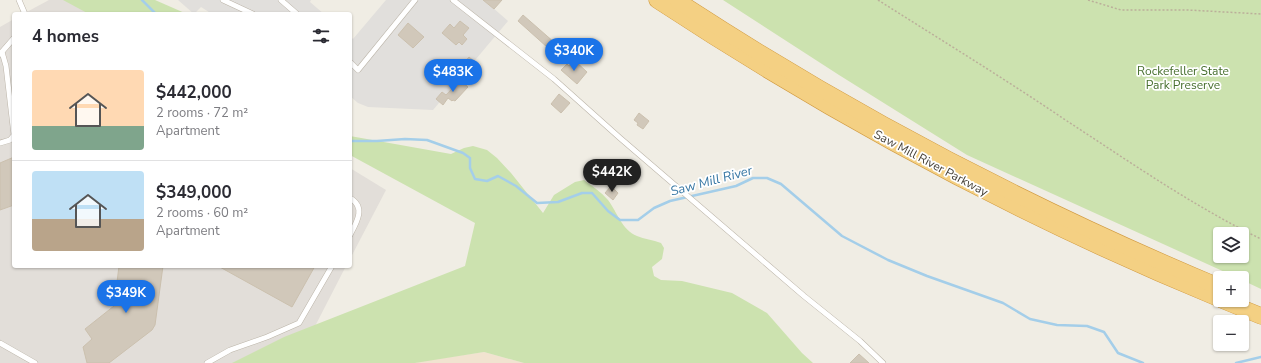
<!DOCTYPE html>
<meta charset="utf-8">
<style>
body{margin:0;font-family:"Nunito Sans",sans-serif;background:#f2f2f3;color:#2b2b33;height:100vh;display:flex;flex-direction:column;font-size:15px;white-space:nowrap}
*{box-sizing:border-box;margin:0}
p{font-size:13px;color:#7c7c81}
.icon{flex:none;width:22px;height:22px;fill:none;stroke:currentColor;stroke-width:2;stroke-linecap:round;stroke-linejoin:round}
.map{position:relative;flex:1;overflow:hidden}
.panel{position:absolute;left:12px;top:12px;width:340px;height:256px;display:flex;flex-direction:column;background:#fff;border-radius:4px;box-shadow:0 1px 3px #0004}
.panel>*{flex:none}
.buttons{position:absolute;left:1213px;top:227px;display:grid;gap:8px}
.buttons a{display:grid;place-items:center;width:36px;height:36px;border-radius:4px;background:#fff;box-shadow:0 1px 3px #0004;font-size:20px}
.price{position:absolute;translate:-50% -34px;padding:0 9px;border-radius:14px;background:#1a73e8;color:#fff;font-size:13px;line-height:26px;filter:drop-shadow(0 1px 2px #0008)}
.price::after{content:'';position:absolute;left:50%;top:24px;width:12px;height:9px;margin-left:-6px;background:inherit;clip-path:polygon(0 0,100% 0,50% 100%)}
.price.current{background:#222;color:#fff}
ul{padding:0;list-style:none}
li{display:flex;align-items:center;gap:12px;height:100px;padding:0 20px}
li+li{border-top:1px solid #e1e1e2}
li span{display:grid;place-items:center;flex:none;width:112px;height:80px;border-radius:4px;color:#555}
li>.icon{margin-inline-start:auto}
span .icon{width:48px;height:48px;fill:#fffc;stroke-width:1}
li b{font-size:17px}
h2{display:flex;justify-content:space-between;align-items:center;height:48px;padding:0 20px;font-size:17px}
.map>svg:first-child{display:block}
.commercial{fill:#f1e3d0}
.industrial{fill:#e2ded9}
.green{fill:#cce2af;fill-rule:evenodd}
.parking{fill:#e1dfdc}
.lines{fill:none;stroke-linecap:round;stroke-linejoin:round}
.stream{stroke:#a4cee9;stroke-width:2.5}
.building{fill:#d1c8ba;stroke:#cbc0ae}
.service-casing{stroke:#bbb4a8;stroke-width:6}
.trunk-casing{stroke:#d0993f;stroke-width:17}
.path{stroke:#bbaf9a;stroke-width:1.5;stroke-dasharray:2 2;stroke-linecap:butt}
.service{stroke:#fff;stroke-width:5}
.trunk{stroke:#f4d083;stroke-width:16}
.labels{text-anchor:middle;stroke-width:3.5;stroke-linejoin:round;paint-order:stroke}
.park-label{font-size:12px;fill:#466e2d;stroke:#fff}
.street-label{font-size:12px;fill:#423d34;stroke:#fff}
.water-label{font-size:13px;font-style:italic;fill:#3777a4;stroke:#fff}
</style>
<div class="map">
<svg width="1261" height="363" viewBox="0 0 1261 363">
<rect width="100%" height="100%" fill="#f0ede4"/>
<path class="commercial" d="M484,352L524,363H415L422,361Z"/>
<g class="industrial">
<path d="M49,0H82L105,14H23Z"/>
<path d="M14,19V266H346L310,336L254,363H0V27Z"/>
<path d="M350,168L386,190L350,259Z"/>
</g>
<g class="green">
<path d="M63,0H155L187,14H89Z"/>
<path d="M723,0H1261V289L1242,280V278H1238L967,155L839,75ZM1220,234H1242V256H1220Z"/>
<path d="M350,136L451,154L464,148L473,146L487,150L497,158L511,173L543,213L554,195L575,182L584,180C592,186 601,192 608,200C617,212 622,230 637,236C644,239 653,240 661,243L664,248L662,259L652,267L654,276L661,280L682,281L732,293L767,313L802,353L813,363H524L484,352L415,363H232L284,337L465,266L475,223L350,155Z"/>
</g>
<g class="parking">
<path d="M178,0H311L310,2L324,14H212L201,7L194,14Z"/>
<path d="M386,0H484L508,21L433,110L368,107L358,103L350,96V36L353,39Z"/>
</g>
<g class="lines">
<g class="stream">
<path d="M142,0L156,14"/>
<path d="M350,141H377L405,139L427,140L463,153L470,158V168L475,179L487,181L498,176L516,186L537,203L558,202L582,193H592L608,211L620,220H638L654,208L670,201L736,186L753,178H767L781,184L842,236L888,260L927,276L1003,303L1030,319L1057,325L1087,326L1104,332L1118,353L1143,363"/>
<path d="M1236,363L1261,357"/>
</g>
</g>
<g class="building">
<path d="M483,0H502L494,9Z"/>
<path d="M523,15L563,50L557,56L518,21Z"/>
<path d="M460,21L469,28L463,35L467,39L462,45L459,42L456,45L442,33L450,24L454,28Z"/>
<path d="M408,23L424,37L413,48L398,35Z"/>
<path d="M469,57L475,62L462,77L456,72Z"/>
<path d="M574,60L587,72L577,84L561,70L567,64L569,66Z"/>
<path d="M460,80L468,87L455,101L453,100L452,101L448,98L443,105L436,99L442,92L446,95Z"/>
<path d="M559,94L570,103L561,113L551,104Z"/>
<path d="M639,113L649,121L643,129L637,125L638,123L634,120Z"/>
<path d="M14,157V205L0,210V163Z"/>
<path d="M611,186L618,193L613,200L605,193Z"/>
<path d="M119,266H163L155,325L152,330L109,363H87L83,347L92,339L85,329L114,306Z"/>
<path d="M218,266H315L292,307Z"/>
<path d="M859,354L869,363H850Z"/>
</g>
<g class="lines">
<defs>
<g id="service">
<path d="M19,0L25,14"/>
<path d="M223,0L253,14"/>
<path d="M281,0L297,14"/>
<path d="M453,0L554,79L620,138L804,296L860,341L883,363"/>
<path d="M0,54L14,38"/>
<path d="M350,62L358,70L415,0"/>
<path d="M0,143L10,140L14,135L6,66L2,52"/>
<path d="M350,198C366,207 357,222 350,235"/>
<path d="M0,343L35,363"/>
<path d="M207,363L230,350L267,337L299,323L332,266"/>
</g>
<g id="trunk">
<path d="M657,0C835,117 1023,218 1220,299"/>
<path d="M678,1C849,113 1031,208 1220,287"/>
<path d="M1222,300L1261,316"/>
</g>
</defs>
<use href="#service" class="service-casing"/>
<use href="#trunk" class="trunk-casing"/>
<g class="path">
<path d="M878,0C941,40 1005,79 1067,121C1130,162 1193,206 1261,239"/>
<path d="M1088,0L1121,10H1188L1261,14"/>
</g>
<use href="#service" class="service"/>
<use href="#trunk" class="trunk"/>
</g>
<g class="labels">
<g class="park-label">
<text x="1183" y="75">Rockefeller State<tspan x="1183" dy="14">Park Preserve</tspan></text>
</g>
<g class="street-label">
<text transform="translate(931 163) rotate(28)" y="4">Saw Mill River Parkway</text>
</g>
<g class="water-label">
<text transform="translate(711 180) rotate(-15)" y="5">Saw Mill River</text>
</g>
</g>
</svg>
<div class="buttons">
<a><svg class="icon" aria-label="layers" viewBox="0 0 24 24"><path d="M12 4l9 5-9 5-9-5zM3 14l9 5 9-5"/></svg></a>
<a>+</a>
<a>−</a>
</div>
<b class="price" style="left:574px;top:72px">$340K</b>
<b class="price" style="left:453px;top:93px">$483K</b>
<b class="price current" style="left:612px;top:193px">$442K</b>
<b class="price" style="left:126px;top:314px">$349K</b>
<section class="panel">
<h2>4 homes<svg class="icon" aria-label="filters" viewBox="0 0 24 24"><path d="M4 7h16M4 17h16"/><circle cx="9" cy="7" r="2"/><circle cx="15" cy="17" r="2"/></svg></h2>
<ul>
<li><span style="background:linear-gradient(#ffd9b3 70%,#7fa58c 0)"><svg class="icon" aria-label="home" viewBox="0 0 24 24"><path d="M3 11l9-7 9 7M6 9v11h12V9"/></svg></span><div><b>$442,000</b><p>2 rooms · 72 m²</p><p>Apartment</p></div></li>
<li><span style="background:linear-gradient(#bfe0f5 60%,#b9a48a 0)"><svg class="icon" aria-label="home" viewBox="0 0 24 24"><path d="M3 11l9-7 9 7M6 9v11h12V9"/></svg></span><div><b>$349,000</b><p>2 rooms · 60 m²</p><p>Apartment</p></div></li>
</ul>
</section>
</div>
